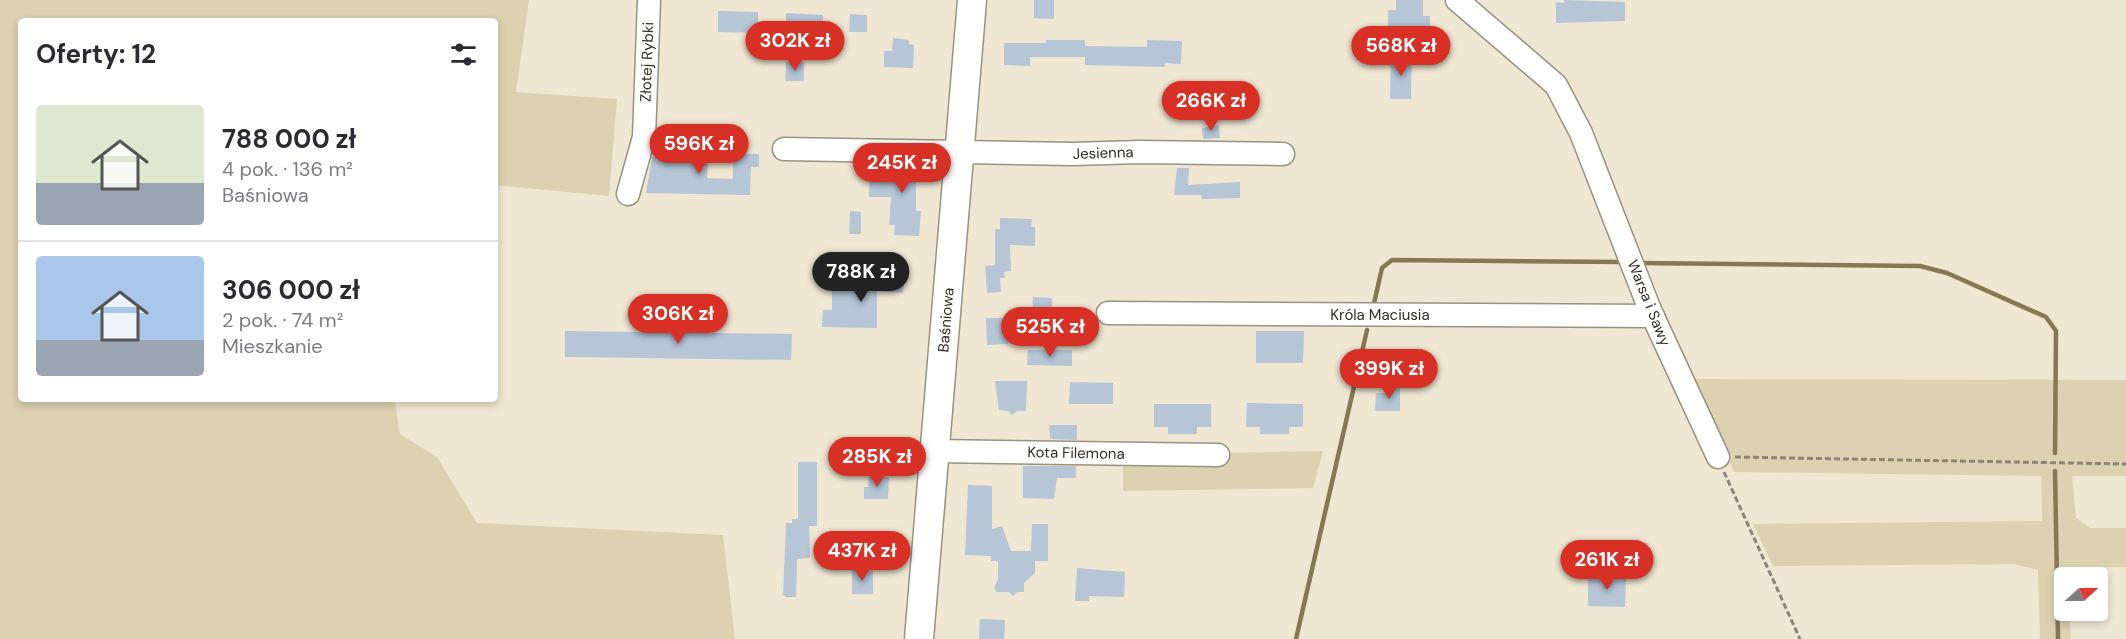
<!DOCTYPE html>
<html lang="pl">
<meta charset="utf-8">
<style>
body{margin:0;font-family:"DM Sans",sans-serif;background:#f7f7f7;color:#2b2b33;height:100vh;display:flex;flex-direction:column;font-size:22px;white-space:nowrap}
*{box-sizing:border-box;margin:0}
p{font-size:20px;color:#7c7c81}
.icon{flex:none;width:33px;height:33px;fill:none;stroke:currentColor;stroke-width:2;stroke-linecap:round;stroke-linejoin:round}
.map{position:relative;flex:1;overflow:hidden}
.sheet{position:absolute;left:18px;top:18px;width:480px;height:384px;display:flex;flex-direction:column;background:#fff;border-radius:6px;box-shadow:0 3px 9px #0003}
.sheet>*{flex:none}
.needle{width:39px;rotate:69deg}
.controls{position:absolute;left:2054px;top:567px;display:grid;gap:12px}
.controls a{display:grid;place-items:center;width:54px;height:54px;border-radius:6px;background:#fff;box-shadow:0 3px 9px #0003;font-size:30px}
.price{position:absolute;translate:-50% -51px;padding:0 14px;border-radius:21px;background:#d93025;color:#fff;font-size:20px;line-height:39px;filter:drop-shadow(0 2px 3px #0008)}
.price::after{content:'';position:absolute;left:50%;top:36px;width:18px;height:14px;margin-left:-9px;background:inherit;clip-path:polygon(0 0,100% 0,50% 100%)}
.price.selected{background:#222;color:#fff}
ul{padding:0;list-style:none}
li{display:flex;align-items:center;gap:18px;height:150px;padding:0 18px}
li+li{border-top:2px solid #e1e1e2}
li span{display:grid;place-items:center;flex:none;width:168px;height:120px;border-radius:6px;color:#555}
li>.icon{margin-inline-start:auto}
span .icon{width:72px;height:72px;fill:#fffc;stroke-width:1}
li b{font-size:26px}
h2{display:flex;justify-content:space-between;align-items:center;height:72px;padding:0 18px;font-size:26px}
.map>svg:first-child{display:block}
.green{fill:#dcd1b0}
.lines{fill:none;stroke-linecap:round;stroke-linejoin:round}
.stream{stroke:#857855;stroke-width:4.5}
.building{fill:#b6c6d7}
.minor-casing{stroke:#99927f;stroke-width:25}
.major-casing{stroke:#99927f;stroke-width:31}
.path{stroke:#8a8577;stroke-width:3;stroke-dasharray:6 3;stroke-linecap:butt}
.minor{stroke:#fff;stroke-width:22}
.major{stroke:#fff;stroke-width:28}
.labels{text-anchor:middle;stroke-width:4.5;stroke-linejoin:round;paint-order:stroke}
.street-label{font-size:15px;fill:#312e26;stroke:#fff}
</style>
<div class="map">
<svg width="2126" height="639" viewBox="0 0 2126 639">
<rect width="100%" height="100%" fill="#efe7d2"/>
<g class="green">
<path d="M0,0H529L516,92L617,99L609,196L495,185V21H21V399H394L400,434L437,457L477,523L723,535L735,639H0Z"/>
<path d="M1691,379L2126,380V476H2072L2076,518L2090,528H2126V567H2074L2064,578V610L2069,611L2071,639H2040L2038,570L2014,564L1773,566L1753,524L2042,521L2041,476L1734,472Z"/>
<path d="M1323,451L1313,488L1123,491V455Z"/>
</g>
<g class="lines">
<g class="stream">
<path d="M1640,263L1920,266L1947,273L2046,317L2056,331L2055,453"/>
<path d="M1373,308L1382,268L1392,260L1624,262"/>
<path d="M2055,471L2058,639"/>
<path d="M1296,639L1367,330"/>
</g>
</g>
<g class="building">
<path d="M1034,0H1054V19L1034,18Z"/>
<path d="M1396,0H1423V16H1430V31H1388V10H1396Z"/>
<path d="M1564,0L1625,2V21L1556,23V2L1564,3Z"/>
<path d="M718,11L758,12V33L718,32Z"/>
<path d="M786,13L823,15V30H810V34L786,33Z"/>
<path d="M850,14L867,15V32H849Z"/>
<path d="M893,38L909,40V44L914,45L913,68L884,67V51H892Z"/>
<path d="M1046,40H1085V46L1147,47V40L1182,41L1181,64L1165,63V67L1085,65V52V57H1030V66L1004,65V43H1046Z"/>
<path d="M1391,54L1412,55L1411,99H1390Z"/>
<path d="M786,62H804V81H785Z"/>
<path d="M1219,125L1220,138L1203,139L1202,128Z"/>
<path d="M678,151L709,153L707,178L733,179V154H759V167H751L750,195L646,193L652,157H678Z"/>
<path d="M920,165H938V177L937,182H916V211H921L919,236L894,235L895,225H889L891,197H869L870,167L920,169Z"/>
<path d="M1177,168H1189L1188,185L1240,182V198L1202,199L1201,195H1174Z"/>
<path d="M850,211L861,212V234H849Z"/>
<path d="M1000,218L1032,219L1031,227H1035V246L1010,245L1011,271L1004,272L1005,278H1000L1001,292L987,293L985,266L995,265V229H1000Z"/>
<path d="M885,270L904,271L903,293L877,291V328L822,327L823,310H832V288H877L878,275L885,276Z"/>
<path d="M1033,297L1052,298V317L1032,316Z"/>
<path d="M986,318H1008V344L987,345Z"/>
<path d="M565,331L792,334L791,360L565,357Z"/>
<path d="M1256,331H1304L1303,363H1256Z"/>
<path d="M1028,350H1072V366L1027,365Z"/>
<path d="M995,381H1027L1026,411H1017L1012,415L1008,411L999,410Z"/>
<path d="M1070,382L1113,383V404H1069Z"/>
<path d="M1385,386H1400V411H1375L1376,393H1385Z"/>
<path d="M1247,403L1303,404V427H1289V434H1260V427H1246Z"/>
<path d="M1154,404H1211V427H1197V434H1168V427H1154Z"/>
<path d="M1049,425H1077V440L1050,439Z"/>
<path d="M798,462H817V526H809L810,558L797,559L796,597H786L783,595L786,523H792V519H798Z"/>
<path d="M1023,466H1076V478H1057L1054,499L1023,498Z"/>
<path d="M869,476L889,477L888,499H864V487H868Z"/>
<path d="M968,485L992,486V529L1002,526L1011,551H1031L1032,524H1048V561H1035V573L1024,583V592H1017L1013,596L1009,592H997L994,588L998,579V561H991V556L965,555Z"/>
<path d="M864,531H884L883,553L863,552Z"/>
<path d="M1077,568L1125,572L1124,597L1089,596V601H1075Z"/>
<path d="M852,570L873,571V594H852Z"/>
<path d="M1588,576L1626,577L1625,607L1588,606Z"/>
<path d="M980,619L1005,620L1004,639H979Z"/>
</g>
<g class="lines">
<defs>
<g id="minor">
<path d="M1457,0L1556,85L1581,133L1650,310L1718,457"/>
<path d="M784,149L1072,154L1140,152L1283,154"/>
<path d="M628,194L644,137L649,0"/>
<path d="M1108,313L1653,316"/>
<path d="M934,451L1218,455"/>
</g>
<path id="major" d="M919,639L972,0"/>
</defs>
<use href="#minor" class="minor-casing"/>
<use href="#major" class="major-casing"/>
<g class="path">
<path d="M1735,457L2126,464"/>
<path d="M1724,472L1800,639"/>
</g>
<use href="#minor" class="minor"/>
<use href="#major" class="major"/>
</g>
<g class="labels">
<g class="street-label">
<text transform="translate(647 62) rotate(-88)" y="5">Złotej Rybki</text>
<text transform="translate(1103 153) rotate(-2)" y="5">Jesienna</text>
<text transform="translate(1649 303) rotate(68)" y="5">Warsa i Sawy</text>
<text x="1380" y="320">Króla Maciusia</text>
<text transform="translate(946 320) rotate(-85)" y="5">Baśniowa</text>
<text transform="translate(1076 453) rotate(1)" y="5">Kota Filemona</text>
</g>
</g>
</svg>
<div class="controls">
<a><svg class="needle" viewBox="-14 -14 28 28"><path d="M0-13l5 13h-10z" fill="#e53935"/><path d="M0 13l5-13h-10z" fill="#7c7c81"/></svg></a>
</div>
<b class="price" style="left:795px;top:72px">302K zł</b>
<b class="price" style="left:1401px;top:77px">568K zł</b>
<b class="price" style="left:1211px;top:132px">266K zł</b>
<b class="price" style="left:699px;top:175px">596K zł</b>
<b class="price" style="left:902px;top:194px">245K zł</b>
<b class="price selected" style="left:861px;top:303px">788K zł</b>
<b class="price" style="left:678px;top:345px">306K zł</b>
<b class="price" style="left:1050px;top:358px">525K zł</b>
<b class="price" style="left:1389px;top:400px">399K zł</b>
<b class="price" style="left:877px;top:488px">285K zł</b>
<b class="price" style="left:862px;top:582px">437K zł</b>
<b class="price" style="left:1607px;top:591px">261K zł</b>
<section class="sheet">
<h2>Oferty: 12<svg class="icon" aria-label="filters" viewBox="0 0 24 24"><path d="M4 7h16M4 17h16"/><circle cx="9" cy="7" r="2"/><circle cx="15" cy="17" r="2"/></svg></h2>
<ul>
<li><span style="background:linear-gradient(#dfe7d0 65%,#9aa5b1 0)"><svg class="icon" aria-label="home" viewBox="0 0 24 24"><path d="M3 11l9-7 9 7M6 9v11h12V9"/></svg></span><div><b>788 000 zł</b><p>4 pok. · 136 m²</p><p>Baśniowa</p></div></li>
<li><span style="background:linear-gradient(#a9c7e8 70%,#9aa5b1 0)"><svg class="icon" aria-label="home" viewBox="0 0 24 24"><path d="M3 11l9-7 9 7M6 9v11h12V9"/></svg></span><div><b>306 000 zł</b><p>2 pok. · 74 m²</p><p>Mieszkanie</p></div></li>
</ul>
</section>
</div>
